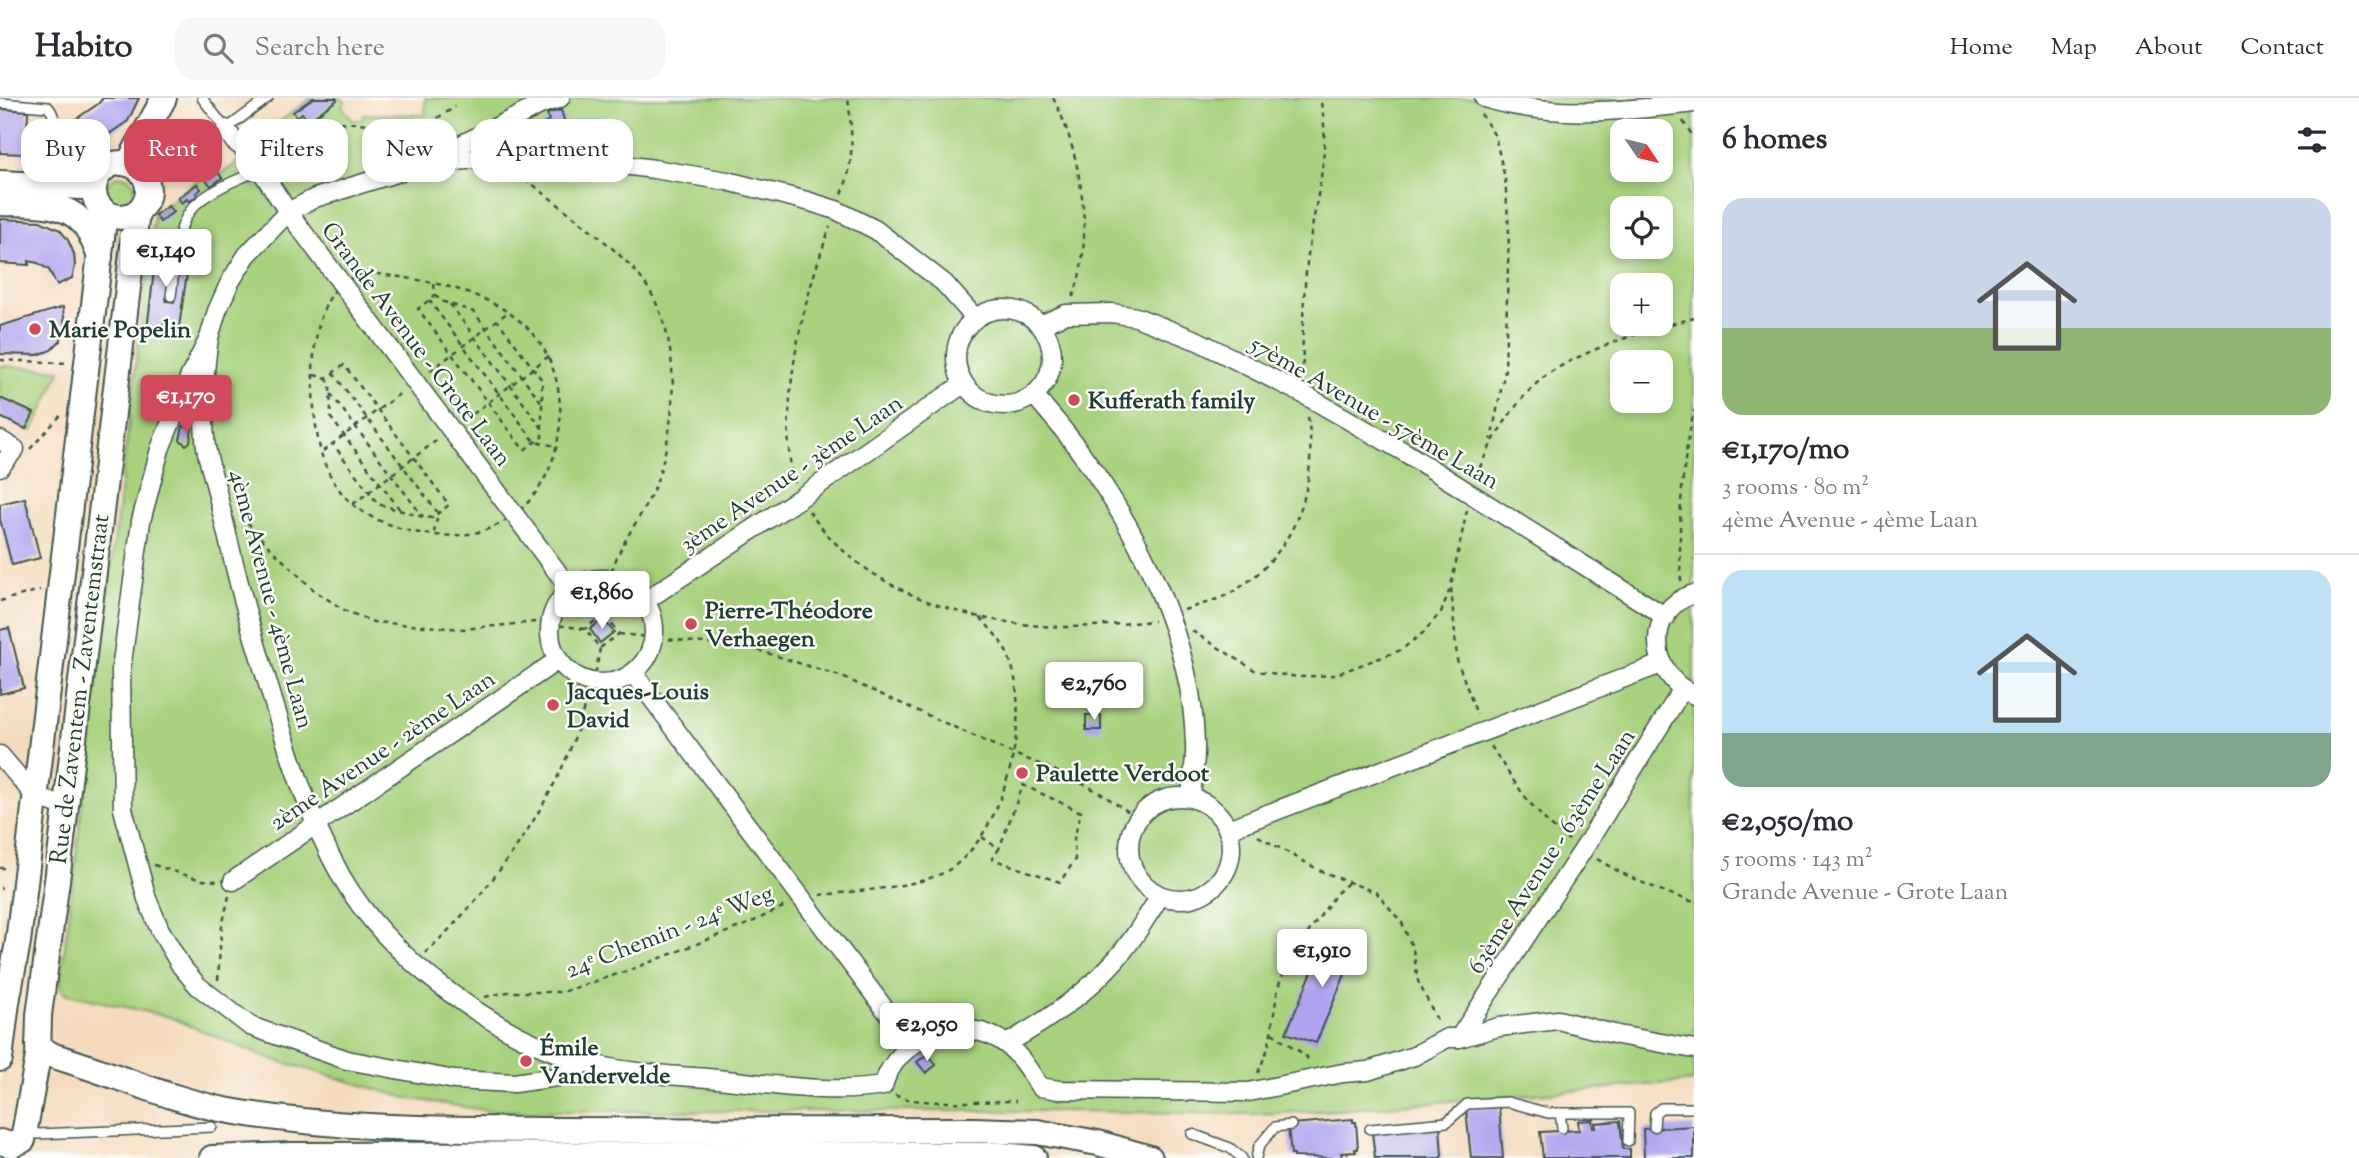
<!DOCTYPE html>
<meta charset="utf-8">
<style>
body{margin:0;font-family:"Sorts Mill Goudy",serif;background:#f7f7f7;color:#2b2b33;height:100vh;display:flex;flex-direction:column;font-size:26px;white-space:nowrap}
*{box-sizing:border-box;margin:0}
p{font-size:23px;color:#7c7c81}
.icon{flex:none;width:38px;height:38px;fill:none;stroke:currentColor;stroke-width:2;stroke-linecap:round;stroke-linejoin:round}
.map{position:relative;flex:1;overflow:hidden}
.panel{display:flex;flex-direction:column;background:#fff;width:665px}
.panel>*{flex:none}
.hud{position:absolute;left:21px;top:21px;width:665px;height:63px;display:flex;gap:14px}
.needle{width:46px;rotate:125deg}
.controls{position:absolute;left:1610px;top:21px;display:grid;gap:14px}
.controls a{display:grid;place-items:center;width:63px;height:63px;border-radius:14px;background:#fff;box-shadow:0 4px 10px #0003;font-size:35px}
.price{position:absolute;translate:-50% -60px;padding:0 16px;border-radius:7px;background:#fff;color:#222;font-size:23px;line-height:46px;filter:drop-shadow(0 2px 4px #0008)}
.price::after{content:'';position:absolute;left:50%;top:42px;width:21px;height:16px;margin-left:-10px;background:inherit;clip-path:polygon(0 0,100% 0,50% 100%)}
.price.current{background:#d1495b;color:#fff}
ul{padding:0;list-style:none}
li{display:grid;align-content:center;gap:14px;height:371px;padding:0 28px}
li+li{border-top:2px solid #e1e1e2}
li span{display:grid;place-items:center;height:217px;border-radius:21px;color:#555}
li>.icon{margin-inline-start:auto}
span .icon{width:126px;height:126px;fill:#fffc;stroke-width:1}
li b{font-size:30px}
h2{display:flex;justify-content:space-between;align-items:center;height:84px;padding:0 28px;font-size:30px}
.tag{padding:0 24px;border-radius:21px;background:#fff;box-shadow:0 4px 10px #0003;font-size:24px;line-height:63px}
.tag.current{background:#d1495b;color:#fff}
header{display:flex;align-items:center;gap:42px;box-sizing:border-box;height:98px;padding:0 35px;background:#fff;border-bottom:2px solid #e1e1e2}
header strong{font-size:33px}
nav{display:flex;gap:38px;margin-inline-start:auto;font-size:24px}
.search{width:490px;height:63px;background:#f7f7f7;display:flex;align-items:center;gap:18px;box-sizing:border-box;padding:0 24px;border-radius:21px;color:#7c7c81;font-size:26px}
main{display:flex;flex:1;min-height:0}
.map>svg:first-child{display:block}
.green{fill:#a8d27e;stroke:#648859;stroke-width:2;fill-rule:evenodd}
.building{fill:#afa3f0}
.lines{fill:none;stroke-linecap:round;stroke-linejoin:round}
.lane-casing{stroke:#3f5549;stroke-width:12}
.street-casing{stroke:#3f5549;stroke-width:21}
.secondary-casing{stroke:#3f5549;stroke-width:28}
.path{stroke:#3f5549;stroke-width:2.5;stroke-dasharray:5 5;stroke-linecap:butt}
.lane{stroke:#fff;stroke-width:9}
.street{stroke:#fff;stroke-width:18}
.secondary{stroke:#fff;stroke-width:24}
.poi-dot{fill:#d1495b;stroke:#fdfcf7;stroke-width:2.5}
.labels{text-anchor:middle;stroke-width:5;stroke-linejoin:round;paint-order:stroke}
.poi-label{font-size:24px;font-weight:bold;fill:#1f3d34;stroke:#fdfcf7;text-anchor:start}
.street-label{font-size:24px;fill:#1f3d34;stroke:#fdfcf7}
</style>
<header>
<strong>Habito</strong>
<div class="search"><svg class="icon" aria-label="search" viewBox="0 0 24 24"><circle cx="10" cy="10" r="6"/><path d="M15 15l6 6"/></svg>Search here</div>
<nav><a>Home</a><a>Map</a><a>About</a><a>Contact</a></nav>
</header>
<main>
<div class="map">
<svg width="1694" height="1060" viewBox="0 0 1694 1060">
<rect width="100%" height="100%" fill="#fdfcf7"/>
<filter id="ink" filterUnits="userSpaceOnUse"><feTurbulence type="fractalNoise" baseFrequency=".0143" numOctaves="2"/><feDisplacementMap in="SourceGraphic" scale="14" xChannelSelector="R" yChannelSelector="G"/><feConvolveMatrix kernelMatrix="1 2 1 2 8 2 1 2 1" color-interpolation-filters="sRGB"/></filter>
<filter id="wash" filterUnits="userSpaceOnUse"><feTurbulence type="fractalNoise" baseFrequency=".00686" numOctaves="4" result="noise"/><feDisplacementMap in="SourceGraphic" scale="28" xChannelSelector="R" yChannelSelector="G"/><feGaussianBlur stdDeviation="1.57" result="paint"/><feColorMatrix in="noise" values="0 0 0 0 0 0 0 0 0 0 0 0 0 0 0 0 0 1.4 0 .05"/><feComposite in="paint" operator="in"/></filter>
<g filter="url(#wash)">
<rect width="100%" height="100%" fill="#f5dbbe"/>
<g class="green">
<path d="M311,0H342L345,4L342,8L352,22H362L364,16L425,17V0H1694V983L1339,1012L1252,1016L1067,1013H490L407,1000L265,959L169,919L64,895L60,889L154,117L214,69L220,77L271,40L265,31L276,23L278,25ZM1622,33H1661V72H1622ZM1622,110H1661V149H1622ZM1622,187H1661V226H1622ZM1622,264H1661V303H1622Z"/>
<circle cx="121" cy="92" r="14"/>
<path d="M0,268L61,272L33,333L26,331L33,315L0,300Z"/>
</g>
<g id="blocks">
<g class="building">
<path d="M103,0H139L128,23L78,57L76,53L68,59L60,45L61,25H70L98,6Z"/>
<path d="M313,0H336L337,2L308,23L302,15L297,19L293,14Z"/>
<path d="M0,11L28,13L26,56L0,55Z"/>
<path d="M561,12L569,39L555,44L553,38L544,34L543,27L549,22L547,16Z"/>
<path d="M276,23L284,34L273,42L265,31Z"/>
<path d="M214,69L222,80L211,88L203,78Z"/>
<path d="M197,86L201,91L196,95L198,97L189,104L187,101L182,105L178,100Z"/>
<path d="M168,108L173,114L160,124L155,117Z"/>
<path d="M0,121L40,123L60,132L68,142L74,156L75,168L72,180L57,187L49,172L38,165L29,163V167L0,165Z"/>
<path d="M158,138L174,140L166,203L174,204L179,167L188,169L179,229L163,227L162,234L147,232Z"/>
<path d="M63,209L65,231L60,243L51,252L38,257L0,256V228Z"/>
<path d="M0,300L34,315L26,331L0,319Z"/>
<path d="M183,328L192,330L190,344L186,347L180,342Z"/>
<path d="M25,400L40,460L12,467L0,421V406Z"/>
<path d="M603,521L614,534L600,545L590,531Z"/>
<path d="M9,530L24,590L0,596V532Z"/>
<rect x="1086" y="617" width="15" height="15"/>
<path d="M1328,836L1357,848L1316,945L1286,935Z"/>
<path d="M928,956L936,967L926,975L917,964Z"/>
<path d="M1478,1009H1499L1503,1060H1471L1466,1012Z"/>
<path d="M1353,1021V1024H1356L1358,1051H1355L1356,1054L1341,1055L1342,1060L1294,1059V1056H1291L1288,1029L1291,1026Z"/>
<path d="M1592,1022L1593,1030H1596L1595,1025L1620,1023L1623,1051H1630V1060H1543L1540,1034L1579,1032L1578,1023Z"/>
<path d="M1440,1028L1442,1058L1440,1060H1375L1372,1034Z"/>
<path d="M1694,1028V1060H1644L1643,1031Z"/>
</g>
</g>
</g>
<g filter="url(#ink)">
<use href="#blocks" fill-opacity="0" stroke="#3f5549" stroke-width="2"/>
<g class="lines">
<defs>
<g id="lane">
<path d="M202,0L226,31L268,0"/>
<path d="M0,5L48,9C63,23 50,65 47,85"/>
<path d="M171,198C175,172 174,135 190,113C204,94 240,80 261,72"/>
<path d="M1560,1015L1562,1030"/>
<path d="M1654,1029L1655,1015L1661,1010H1694"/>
<path d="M1370,1031L1447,1024L1467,1006L1508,1004L1548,1015H1629L1628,1043"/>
<path d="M28,1032L38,1036L212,1029"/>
<path d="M1192,1036L1230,1050L1242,1060"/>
<path d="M1256,1060L1259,1048L1275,1029L1291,1027"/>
</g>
<g id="street">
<path d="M560,0L542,6L419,68L315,100L288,114L247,157L230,184L217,213L209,240L189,280L160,351L141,423L121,572L123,711L147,801L160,832L181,868L198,888L250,928L347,962L455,982L514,985L564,978L585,964"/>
<path d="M1484,0C1551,21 1625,13 1694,5"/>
<path d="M226,31L234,43L250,55L288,114L570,491"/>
<path d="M432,66L499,58L568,60L654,71L727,83L807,103L836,112L876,132L944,185L975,220"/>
<circle cx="1004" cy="259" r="48"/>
<path d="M1040,227L1066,216L1112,215L1136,219L1198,243L1303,296L1406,355L1666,519"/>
<path d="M209,240C204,274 202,307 205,340C206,359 214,379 218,398C229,446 240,493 254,540C279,620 300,704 341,778C389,861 493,937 584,964C624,975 666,977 707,980C764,985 826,997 883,988C897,938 963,914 1006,946C1020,957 1030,974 1040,989L1059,992L1248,994L1343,975L1368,973L1414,958L1447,940H1459L1499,929L1558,922L1618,937L1694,951"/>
<path d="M1034,297C1050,316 1067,335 1081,355C1140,436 1193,544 1195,646C1196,663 1192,682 1191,699"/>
<path d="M0,342L15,351L0,369"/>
<circle cx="602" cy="533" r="52"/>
<path d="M1694,496C1643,511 1649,578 1694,597"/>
<path d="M645,503L800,400L963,286"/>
<path d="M633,575L911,946"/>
<path d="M0,657L35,698L66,709"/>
<circle cx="1180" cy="750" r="51"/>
<path d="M1228,731L1661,566"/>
<path d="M233,783L558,562"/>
<path d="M1459,940L1583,752L1682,592"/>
<path d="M1006,946C1043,925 1081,900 1110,868C1130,847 1145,822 1160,798"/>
</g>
<g id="secondary">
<circle cx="121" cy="92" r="27"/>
<path d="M128,66L164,0"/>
<path d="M0,85L83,89L94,87"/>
<path d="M0,105C27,106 64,102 83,125C91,134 95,147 100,159"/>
<path d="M38,946L43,952L54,958C112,975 170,1002 230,1013C338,1032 448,1031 557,1032C696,1033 835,1032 974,1032L1037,1034L1098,1045L1150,1060"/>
<path d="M0,961L7,904L18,844L105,114"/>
<path d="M0,1044L12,1047L23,1042L38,958L39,917L58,775L137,114"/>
<path d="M212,1060L290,1057L807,1056L1000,1057L1034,1060"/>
</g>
</defs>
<use href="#lane" class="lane-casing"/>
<use href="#street" class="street-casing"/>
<use href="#secondary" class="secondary-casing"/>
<g class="path">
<path d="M1053,0C1081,52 1096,145 1072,201"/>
<path d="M1481,16L1495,38L1505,80L1509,134L1505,272L1491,342"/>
<path d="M1683,23L1694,40"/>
<path d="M273,59L290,40L304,29L337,24L423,29L455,9"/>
<path d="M518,74C557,108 602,136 636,174C684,228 678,320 657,383C646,413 626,436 615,464C608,480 607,499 604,516"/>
<path d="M842,96C855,64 852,33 848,0"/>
<path d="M377,176C426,182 482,191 521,224C583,275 570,397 493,429C468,440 437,439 410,433C388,427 366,419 349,403C337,391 327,374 322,358C310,317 304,214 342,186C352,178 365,176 377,176Z"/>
<path d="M434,186L435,197L418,211L524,352L542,339V282L498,223"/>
<path d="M435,197L441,203L474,214L542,305"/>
<path d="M429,202L535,344L556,348"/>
<path d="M450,206L542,330"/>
<path d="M0,262L68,265"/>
<path d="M430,273L508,214"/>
<path d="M333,275L438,415L434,435"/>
<path d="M314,277L326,280L344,267L449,407L432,420L423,419L378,406L333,346"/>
<path d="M1303,278C1302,234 1303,192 1309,149C1316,98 1332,51 1320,0"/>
<path d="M326,280L330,286L331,320L401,413"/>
<path d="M331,296L423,419"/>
<path d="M465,322L549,258"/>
<path d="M30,351L61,317"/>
<path d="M323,353L402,294"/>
<path d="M1476,379C1489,344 1521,292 1554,272C1597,247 1646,232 1694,220"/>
<path d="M795,385C788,363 788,340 789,316C792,251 808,190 830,129"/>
<path d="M353,406L437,342"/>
<path d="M1467,412L1451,488L1457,562L1477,617"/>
<path d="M809,413C859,488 954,522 1042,528C1079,531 1117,526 1154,523"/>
<path d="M241,417L267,447L315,493L344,512L373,524L463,531L536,524L585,531L600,550L619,536L604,516L585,531"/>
<path d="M1681,483C1678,423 1681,371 1694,312"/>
<path d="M0,503L40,492"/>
<path d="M1184,512C1202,506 1223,501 1239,490C1297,452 1318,386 1308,319"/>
<path d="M1192,533L1256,573L1299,579L1334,577L1401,552L1424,534L1441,514L1450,491"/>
<path d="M619,536L751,550L840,578L1014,656L1052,671L1097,693L1138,720"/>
<path d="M594,585L600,550"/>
<path d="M1491,648C1514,684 1534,717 1569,742"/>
<path d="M1258,738L1321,773L1377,795L1402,825L1413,851L1418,883L1439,926"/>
<path d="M982,739L999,751L992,761L1060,784L1075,762L1074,741L1081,714L1023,687L999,751"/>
<path d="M1597,761C1628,780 1660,793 1694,804"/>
<path d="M154,767L201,782L218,783"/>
<path d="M0,770H4"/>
<path d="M0,790H2"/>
<path d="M820,797C856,793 913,790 945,774C1005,741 1036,612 1006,553C1000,540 989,530 980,519"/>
<path d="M425,855C494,792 576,678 589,584"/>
<path d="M218,882L221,833L229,798"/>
<path d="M485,899L508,894H562L630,872L750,825L787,807"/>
<path d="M1272,935L1305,957L1310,964"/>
<path d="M1258,975L1269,948L1278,889L1286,870L1310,832L1337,795L1349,784"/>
<path d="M895,997C913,1008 991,1003 1016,1003"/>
</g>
<use href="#lane" class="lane"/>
<use href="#street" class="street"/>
<use href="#secondary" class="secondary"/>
</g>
</g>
<g class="poi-dot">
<circle cx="35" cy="231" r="7"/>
<circle cx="1074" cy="302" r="7"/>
<circle cx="691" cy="526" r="7"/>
<circle cx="553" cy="607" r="7"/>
<circle cx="1022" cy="675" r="7"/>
<circle cx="526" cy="963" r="7"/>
</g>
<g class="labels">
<g class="poi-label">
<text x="49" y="239">Marie Popelin</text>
<text x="1088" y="310">Kufferath family</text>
<text x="705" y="520">Pierre-Théodore<tspan x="705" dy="28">Verhaegen</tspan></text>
<text x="567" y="601">Jacques-Louis<tspan x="567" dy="28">David</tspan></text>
<text x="1036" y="683">Paulette Verdoot</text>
<text x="540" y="957">Émile<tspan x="540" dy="28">Vandervelde</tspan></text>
</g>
<g class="street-label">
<text transform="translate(417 246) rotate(53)" y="8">Grande Avenue - Grote Laan</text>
<text transform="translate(1375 314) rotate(30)" y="8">57ème Avenue - 57ème Laan</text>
<text transform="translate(791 375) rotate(-34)" y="8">3ème Avenue - 3ème Laan</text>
<text transform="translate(272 501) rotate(75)" y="8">4ème Avenue - 4ème Laan</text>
<text transform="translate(79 591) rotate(-83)" y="8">Rue de Zaventem - Zaventemstraat</text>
<text transform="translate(382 652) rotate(-34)" y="8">2ème Avenue - 2ème Laan</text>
<text transform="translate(1551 753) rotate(-57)" y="8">63ème Avenue - 63ème Laan</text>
<text transform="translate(669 833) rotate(-21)" y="8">24ᵉ Chemin - 24ᵉ Weg</text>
</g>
</g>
</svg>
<div class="controls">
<a><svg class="needle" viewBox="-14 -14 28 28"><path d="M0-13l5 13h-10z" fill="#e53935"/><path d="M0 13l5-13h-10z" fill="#7c7c81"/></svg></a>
<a><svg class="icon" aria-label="locate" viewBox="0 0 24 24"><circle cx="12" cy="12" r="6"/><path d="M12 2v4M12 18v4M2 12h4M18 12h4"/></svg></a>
<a>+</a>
<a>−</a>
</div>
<b class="price" style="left:166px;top:191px">€1,140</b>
<b class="price current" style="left:186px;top:337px">€1,170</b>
<b class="price" style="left:602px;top:533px">€1,860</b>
<b class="price" style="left:1094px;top:624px">€2,760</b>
<b class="price" style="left:1322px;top:891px">€1,910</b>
<b class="price" style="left:927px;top:965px">€2,050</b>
<div class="hud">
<a class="tag">Buy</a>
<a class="tag current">Rent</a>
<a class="tag">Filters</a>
<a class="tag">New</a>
<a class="tag">Apartment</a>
</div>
</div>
<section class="panel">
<h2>6 homes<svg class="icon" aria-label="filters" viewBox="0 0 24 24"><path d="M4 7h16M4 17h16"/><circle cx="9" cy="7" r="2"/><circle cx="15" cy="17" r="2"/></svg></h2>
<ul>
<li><span style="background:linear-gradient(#c9d6e8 60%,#8fb573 0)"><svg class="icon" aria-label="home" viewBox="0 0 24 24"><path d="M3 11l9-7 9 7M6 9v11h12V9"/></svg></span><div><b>€1,170/mo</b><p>3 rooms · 80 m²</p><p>4ème Avenue - 4ème Laan</p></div></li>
<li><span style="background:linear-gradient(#bfe0f5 75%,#7fa58c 0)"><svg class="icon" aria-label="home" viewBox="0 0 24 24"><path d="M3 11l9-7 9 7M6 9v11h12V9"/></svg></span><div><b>€2,050/mo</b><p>5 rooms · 143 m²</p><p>Grande Avenue - Grote Laan</p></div></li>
</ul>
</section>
</main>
